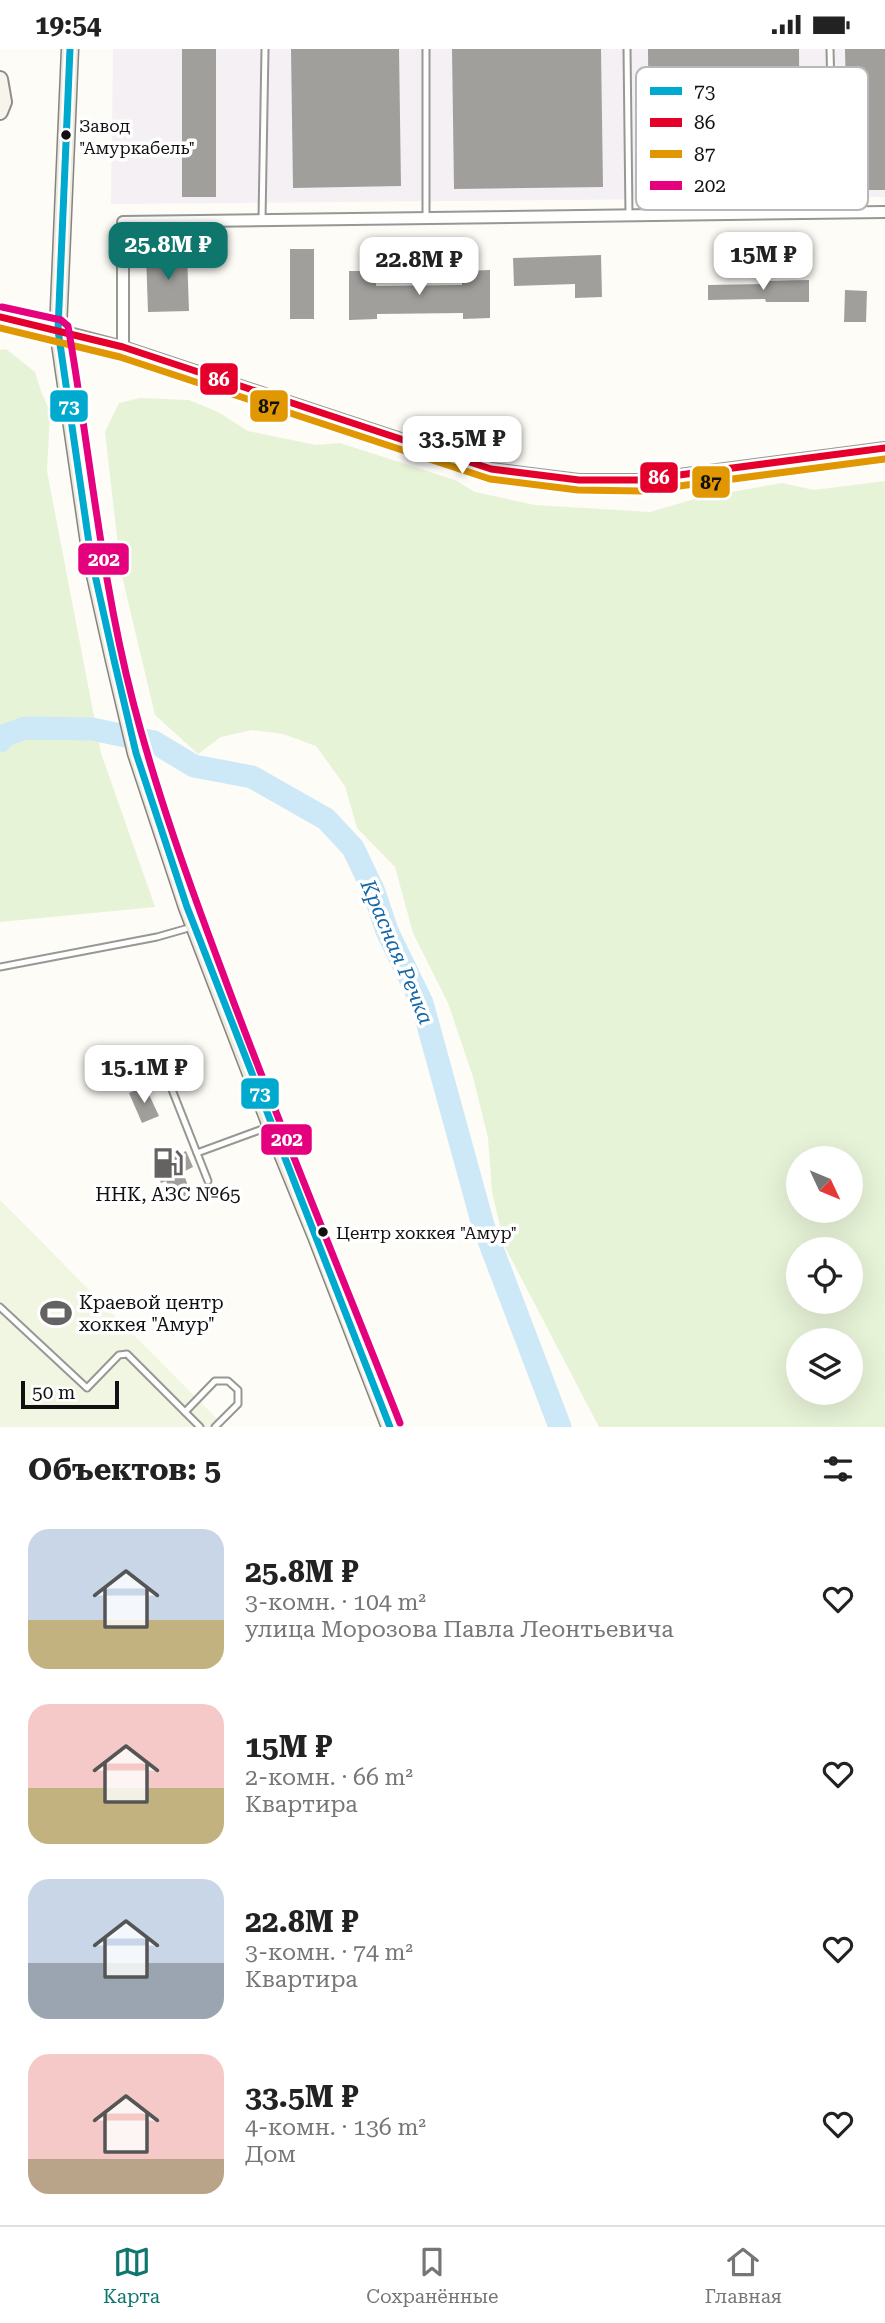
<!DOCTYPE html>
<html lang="ru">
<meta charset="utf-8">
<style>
body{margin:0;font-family:"Roboto Serif",serif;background:#f6f6f6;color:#222;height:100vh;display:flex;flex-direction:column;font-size:26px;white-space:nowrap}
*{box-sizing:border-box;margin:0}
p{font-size:23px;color:#767676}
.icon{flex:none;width:38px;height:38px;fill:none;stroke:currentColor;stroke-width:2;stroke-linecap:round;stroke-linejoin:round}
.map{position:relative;height:1378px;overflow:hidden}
.drawer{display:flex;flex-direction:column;background:#fff;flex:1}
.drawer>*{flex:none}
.needle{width:46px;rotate:134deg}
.fabs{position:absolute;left:786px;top:1097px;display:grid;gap:14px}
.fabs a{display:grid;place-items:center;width:77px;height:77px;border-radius:50%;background:#fff;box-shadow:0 7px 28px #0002;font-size:35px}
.scale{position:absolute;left:21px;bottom:18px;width:98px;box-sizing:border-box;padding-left:7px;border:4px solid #111;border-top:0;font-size:19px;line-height:24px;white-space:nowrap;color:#111;-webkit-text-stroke:5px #fff;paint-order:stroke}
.price{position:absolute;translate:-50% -60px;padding:0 16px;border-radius:14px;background:#fff;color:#222;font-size:23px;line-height:46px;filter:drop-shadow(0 2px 4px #0008)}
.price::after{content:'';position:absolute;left:50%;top:42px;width:21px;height:16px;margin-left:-10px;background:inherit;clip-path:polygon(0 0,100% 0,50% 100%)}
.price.on{background:#0f766e;color:#fff}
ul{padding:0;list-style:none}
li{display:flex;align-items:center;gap:21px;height:175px;padding:0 28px}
li span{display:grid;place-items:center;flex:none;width:196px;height:140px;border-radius:21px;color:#555}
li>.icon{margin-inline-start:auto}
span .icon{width:84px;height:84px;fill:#fffc;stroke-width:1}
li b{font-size:30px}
h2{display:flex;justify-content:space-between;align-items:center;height:84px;padding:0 28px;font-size:30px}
.status{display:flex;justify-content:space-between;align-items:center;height:49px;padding:0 35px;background:#fff;direction:ltr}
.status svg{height:19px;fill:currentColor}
.dock{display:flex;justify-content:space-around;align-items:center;height:98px;border-top:2px solid #e0e0e0;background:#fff;font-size:19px;color:#767676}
.dock a{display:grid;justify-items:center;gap:4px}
.dock .on{color:#0f766e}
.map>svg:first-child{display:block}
.industrial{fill:#f5f0f3}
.green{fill:#e7f3d7;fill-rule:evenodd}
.pitch{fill:#f0f6e1}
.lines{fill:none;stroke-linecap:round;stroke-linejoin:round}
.river{stroke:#cde8f7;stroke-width:23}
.building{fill:#a19f9c}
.lane-casing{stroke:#979795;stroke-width:9}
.street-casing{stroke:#979795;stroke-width:14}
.secondary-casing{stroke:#8e8d8b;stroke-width:18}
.primary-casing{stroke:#858482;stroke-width:19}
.lane{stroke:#fffffe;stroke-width:5}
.street{stroke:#fffffe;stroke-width:10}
.secondary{stroke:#f6f4eb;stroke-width:14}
.primary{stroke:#ede9dc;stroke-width:16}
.bus-1-casing{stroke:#fff;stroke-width:12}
.bus-2-casing{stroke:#fff;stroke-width:12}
.bus-3-casing{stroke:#fff;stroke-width:12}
.bus-4-casing{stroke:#fff;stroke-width:12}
.bus-1{stroke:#00a9ce;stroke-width:7}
.bus-2{stroke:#e4002b;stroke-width:7}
.bus-3{stroke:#e09702;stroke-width:7}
.bus-4{stroke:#e5007d;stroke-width:7}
.bus-dot{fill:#111;stroke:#fff;stroke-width:2.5}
.labels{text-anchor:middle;stroke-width:7;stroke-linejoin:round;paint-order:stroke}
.bus-label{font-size:17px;fill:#111;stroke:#fff;text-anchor:start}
.poi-label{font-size:19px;fill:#111;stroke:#fff}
.water-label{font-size:21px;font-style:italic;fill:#1768a6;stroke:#fff}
.key{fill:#fff;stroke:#b8b8b8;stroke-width:2}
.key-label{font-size:19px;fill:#111}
.line-badge{stroke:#fff;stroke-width:2.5}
.badge-label{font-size:19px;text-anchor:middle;font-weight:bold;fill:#fff}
.pale-badge-label{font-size:19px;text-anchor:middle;font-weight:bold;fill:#111}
</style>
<div class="status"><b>19:54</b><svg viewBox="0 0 49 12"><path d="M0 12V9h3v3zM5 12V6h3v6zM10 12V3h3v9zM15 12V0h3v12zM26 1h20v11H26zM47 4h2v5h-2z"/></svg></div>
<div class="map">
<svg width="885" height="1378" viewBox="0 0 885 1378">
<rect width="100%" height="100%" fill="#fdfcf7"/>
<path class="industrial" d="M113,0H885V148L111,155Z"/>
<g class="green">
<path d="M6,300L35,323L41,342L50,363L47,422L101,704L155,858L0,873V301Z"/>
<path d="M140,349L189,351L218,363L248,382L316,396L340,394L455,431L475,443L535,456L650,463L698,449L782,434L814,441L885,432V1378H599L505,1198L492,1143L488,1089L473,1028L448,954L413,884L395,818L357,779L345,737L316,697L283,685L252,681L221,688L198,705L155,666L121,523L105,383L119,354ZM798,1110H850V1162H798ZM798,1200H850V1253H798ZM798,1292H850V1344H798Z"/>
</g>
<path class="pitch" d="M0,1151L225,1378H0Z"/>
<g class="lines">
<path class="river" d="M0,692L6,686L25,679L92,680L154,693L194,717L252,728L326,770L353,799L374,843L387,882L422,954L483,1176L560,1378"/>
</g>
<g class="building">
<rect x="182" y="0" width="34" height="148"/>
<path d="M291,0H399L401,137L293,139Z"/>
<path d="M452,0H601L603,138L454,140Z"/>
<path d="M648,0H799L800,135L649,138Z"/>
<path d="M845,0H885V141H848Z"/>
<rect x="290" y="200" width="24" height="70"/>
<path d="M187,204L189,262L148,263L146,205Z"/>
<path d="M601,206L602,248L575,249V235L514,237L513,209Z"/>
<path d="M490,221V269L463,270V264L377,265V270L349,271V222H376V237L462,236V222Z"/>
<path d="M809,231V253H766L765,250L708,251V236L765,235V232Z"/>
<path d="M845,241L867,242L866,273H844Z"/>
<path d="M145,1037L159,1067L142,1074L129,1044Z"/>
<path d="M186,1102L193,1118L183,1123L192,1148L184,1155L174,1151L166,1132L161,1134L154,1117Z"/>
</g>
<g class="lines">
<defs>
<g id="lane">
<path d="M426,0V168"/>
<path d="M627,0L629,166"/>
<path d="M830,0L834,163"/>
<path d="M262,170L265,0"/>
<path d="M0,918L157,888L192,878"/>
<path d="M124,1036L157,1023L167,1028L208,1132"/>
<path d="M197,1104L268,1078"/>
<path d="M0,1258L87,1339L119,1306L127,1305L200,1378"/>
<path d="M185,1363L215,1332H228L238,1341V1355L215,1378"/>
</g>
<g id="street">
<path d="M58,281L123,298L491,420L579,431H641L885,399"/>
<path d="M123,298V173L885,163"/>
</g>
<g id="secondary">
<path d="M0,30L4,53L0,63"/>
<path d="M0,268L58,281"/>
</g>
<path id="primary" d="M70,0L58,281L91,508L114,611L136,704L187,858L271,1077L316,1187L390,1378"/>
</defs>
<use href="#lane" class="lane-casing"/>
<use href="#street" class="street-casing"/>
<use href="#secondary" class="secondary-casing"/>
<use href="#primary" class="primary-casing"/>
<use href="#lane" class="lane"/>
<use href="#street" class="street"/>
<use href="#secondary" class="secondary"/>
<use href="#primary" class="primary"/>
<defs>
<path id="bus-1" d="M70,0L58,281L91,508L114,611L136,704L187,858L390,1378"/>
<path id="bus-2" d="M0,268L123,298L491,420L579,431H641L885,399"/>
<path id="bus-3" d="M0,279L120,308L490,430L578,441L641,442L885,410"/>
<path id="bus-4" d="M2,258L61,271L68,277C90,403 101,530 133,653C157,745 189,834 222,922C278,1074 341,1224 400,1374"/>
</defs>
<use href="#bus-1" class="bus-1-casing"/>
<use href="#bus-2" class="bus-2-casing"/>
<use href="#bus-3" class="bus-3-casing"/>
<use href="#bus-4" class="bus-4-casing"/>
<use href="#bus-1" class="bus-1"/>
<use href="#bus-2" class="bus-2"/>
<use href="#bus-3" class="bus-3"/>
<use href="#bus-4" class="bus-4"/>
</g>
<defs>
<symbol id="fuel-bare" viewBox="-9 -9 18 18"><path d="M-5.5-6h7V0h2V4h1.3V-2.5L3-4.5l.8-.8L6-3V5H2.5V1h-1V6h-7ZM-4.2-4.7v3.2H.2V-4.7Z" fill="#646362" stroke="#fff" stroke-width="2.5" paint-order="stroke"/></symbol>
<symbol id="stadium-bare" viewBox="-9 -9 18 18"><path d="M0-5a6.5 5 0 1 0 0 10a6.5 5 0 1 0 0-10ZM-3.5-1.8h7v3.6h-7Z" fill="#646362" stroke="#fff" stroke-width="2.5" paint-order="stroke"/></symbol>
</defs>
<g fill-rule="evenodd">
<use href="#fuel-bare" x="146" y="1092" width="44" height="44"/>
<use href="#stadium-bare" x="34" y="1242" width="44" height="44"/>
</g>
<g class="bus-dot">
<circle cx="66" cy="86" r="6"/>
<circle cx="323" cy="1183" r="6"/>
</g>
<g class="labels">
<g class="bus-label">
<text x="79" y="83">Завод<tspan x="79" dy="22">"Амуркабель"</tspan></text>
<text x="336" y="1190">Центр хоккея "Амур"</text>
</g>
<g class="poi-label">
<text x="168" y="1152">ННК, АЗС №65</text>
<text x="79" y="1260" text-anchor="start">Краевой центр<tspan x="79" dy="22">хоккея "Амур"</tspan></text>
</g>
<g class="water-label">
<text transform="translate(397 903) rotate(67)" y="7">Красная Речка</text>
</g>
</g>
<rect x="636" y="18" width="232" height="143" rx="10" class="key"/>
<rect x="650" y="38" width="32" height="8" fill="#00a9ce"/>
<rect x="650" y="69" width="32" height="9" fill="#e4002b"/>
<rect x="650" y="101" width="32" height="8" fill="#e09702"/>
<rect x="650" y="132" width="32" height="9" fill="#e5007d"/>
<g class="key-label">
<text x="694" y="49">73</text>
<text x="694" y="80">86</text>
<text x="694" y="112">87</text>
<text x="694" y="143">202</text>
</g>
<g class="line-badge">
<rect x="199" y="313" width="40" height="34" rx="7" fill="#e4002b"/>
<rect x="49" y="340" width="40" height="34" rx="7" fill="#00a9ce"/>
<rect x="249" y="340" width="40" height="34" rx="7" fill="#e09702"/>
<rect x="639" y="412" width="40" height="33" rx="7" fill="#e4002b"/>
<rect x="691" y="416" width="40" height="34" rx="7" fill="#e09702"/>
<rect x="77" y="493" width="53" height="34" rx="7" fill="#e5007d"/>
<rect x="240" y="1028" width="40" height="33" rx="7" fill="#00a9ce"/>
<rect x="260" y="1074" width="53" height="33" rx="7" fill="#e5007d"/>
</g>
<g class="badge-label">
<text x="219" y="337">86</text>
<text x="69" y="364">73</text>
<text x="659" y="435">86</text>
<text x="104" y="517">202</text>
<text x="260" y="1051">73</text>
<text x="287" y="1097">202</text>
</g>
<g class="pale-badge-label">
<text x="269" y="364">87</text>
<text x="711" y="440">87</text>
</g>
</svg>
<div class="fabs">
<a><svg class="needle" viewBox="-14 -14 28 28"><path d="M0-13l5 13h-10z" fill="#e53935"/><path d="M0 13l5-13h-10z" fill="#767676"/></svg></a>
<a><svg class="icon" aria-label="locate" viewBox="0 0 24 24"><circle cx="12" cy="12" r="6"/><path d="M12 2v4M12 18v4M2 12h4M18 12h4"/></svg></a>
<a><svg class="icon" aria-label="layers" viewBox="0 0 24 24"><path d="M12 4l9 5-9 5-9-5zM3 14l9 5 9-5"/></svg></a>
</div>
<div class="scale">50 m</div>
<b class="price on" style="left:168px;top:233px">25.8M ₽</b>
<b class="price" style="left:763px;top:243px">15M ₽</b>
<b class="price" style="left:419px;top:248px">22.8M ₽</b>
<b class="price" style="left:462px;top:427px">33.5M ₽</b>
<b class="price" style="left:144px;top:1056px">15.1M ₽</b>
</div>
<section class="drawer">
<h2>Объектов: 5<svg class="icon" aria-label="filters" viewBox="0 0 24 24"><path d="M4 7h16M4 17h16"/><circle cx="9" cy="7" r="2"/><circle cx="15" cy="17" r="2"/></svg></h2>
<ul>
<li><span style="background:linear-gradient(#c9d6e8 65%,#c2b280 0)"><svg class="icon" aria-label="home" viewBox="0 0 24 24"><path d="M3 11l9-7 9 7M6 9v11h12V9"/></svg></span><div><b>25.8M ₽</b><p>3-комн. · 104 m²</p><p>улица Морозова Павла Леонтьевича</p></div><svg class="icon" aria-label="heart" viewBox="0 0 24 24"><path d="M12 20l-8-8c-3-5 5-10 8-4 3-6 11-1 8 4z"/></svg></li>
<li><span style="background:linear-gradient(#f6c9c9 60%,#c2b280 0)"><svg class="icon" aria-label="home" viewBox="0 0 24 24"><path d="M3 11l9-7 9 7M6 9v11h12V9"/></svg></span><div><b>15M ₽</b><p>2-комн. · 66 m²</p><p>Квартира</p></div><svg class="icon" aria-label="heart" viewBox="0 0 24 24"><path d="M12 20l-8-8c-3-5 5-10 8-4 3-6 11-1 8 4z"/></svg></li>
<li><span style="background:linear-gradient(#c9d6e8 60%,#9aa5b1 0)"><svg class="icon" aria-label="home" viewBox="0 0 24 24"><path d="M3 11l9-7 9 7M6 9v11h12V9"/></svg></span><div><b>22.8M ₽</b><p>3-комн. · 74 m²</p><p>Квартира</p></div><svg class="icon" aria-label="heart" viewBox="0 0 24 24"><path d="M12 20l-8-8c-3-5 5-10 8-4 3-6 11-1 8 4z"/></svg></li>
<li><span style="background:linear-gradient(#f6c9c9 75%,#b9a48a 0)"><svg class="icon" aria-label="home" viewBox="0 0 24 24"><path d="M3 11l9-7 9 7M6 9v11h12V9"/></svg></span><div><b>33.5M ₽</b><p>4-комн. · 136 m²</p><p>Дом</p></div><svg class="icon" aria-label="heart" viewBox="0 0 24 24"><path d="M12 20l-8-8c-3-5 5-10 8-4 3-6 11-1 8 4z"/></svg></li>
</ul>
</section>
<nav class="dock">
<a class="on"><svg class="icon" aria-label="map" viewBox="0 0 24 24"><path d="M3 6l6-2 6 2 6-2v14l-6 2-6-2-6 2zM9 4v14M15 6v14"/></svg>Карта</a>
<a><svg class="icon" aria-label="saved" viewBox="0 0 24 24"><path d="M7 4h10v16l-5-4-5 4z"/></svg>Сохранённые</a>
<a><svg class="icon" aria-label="home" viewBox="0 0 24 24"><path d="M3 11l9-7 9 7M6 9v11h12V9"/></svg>Главная</a>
</nav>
